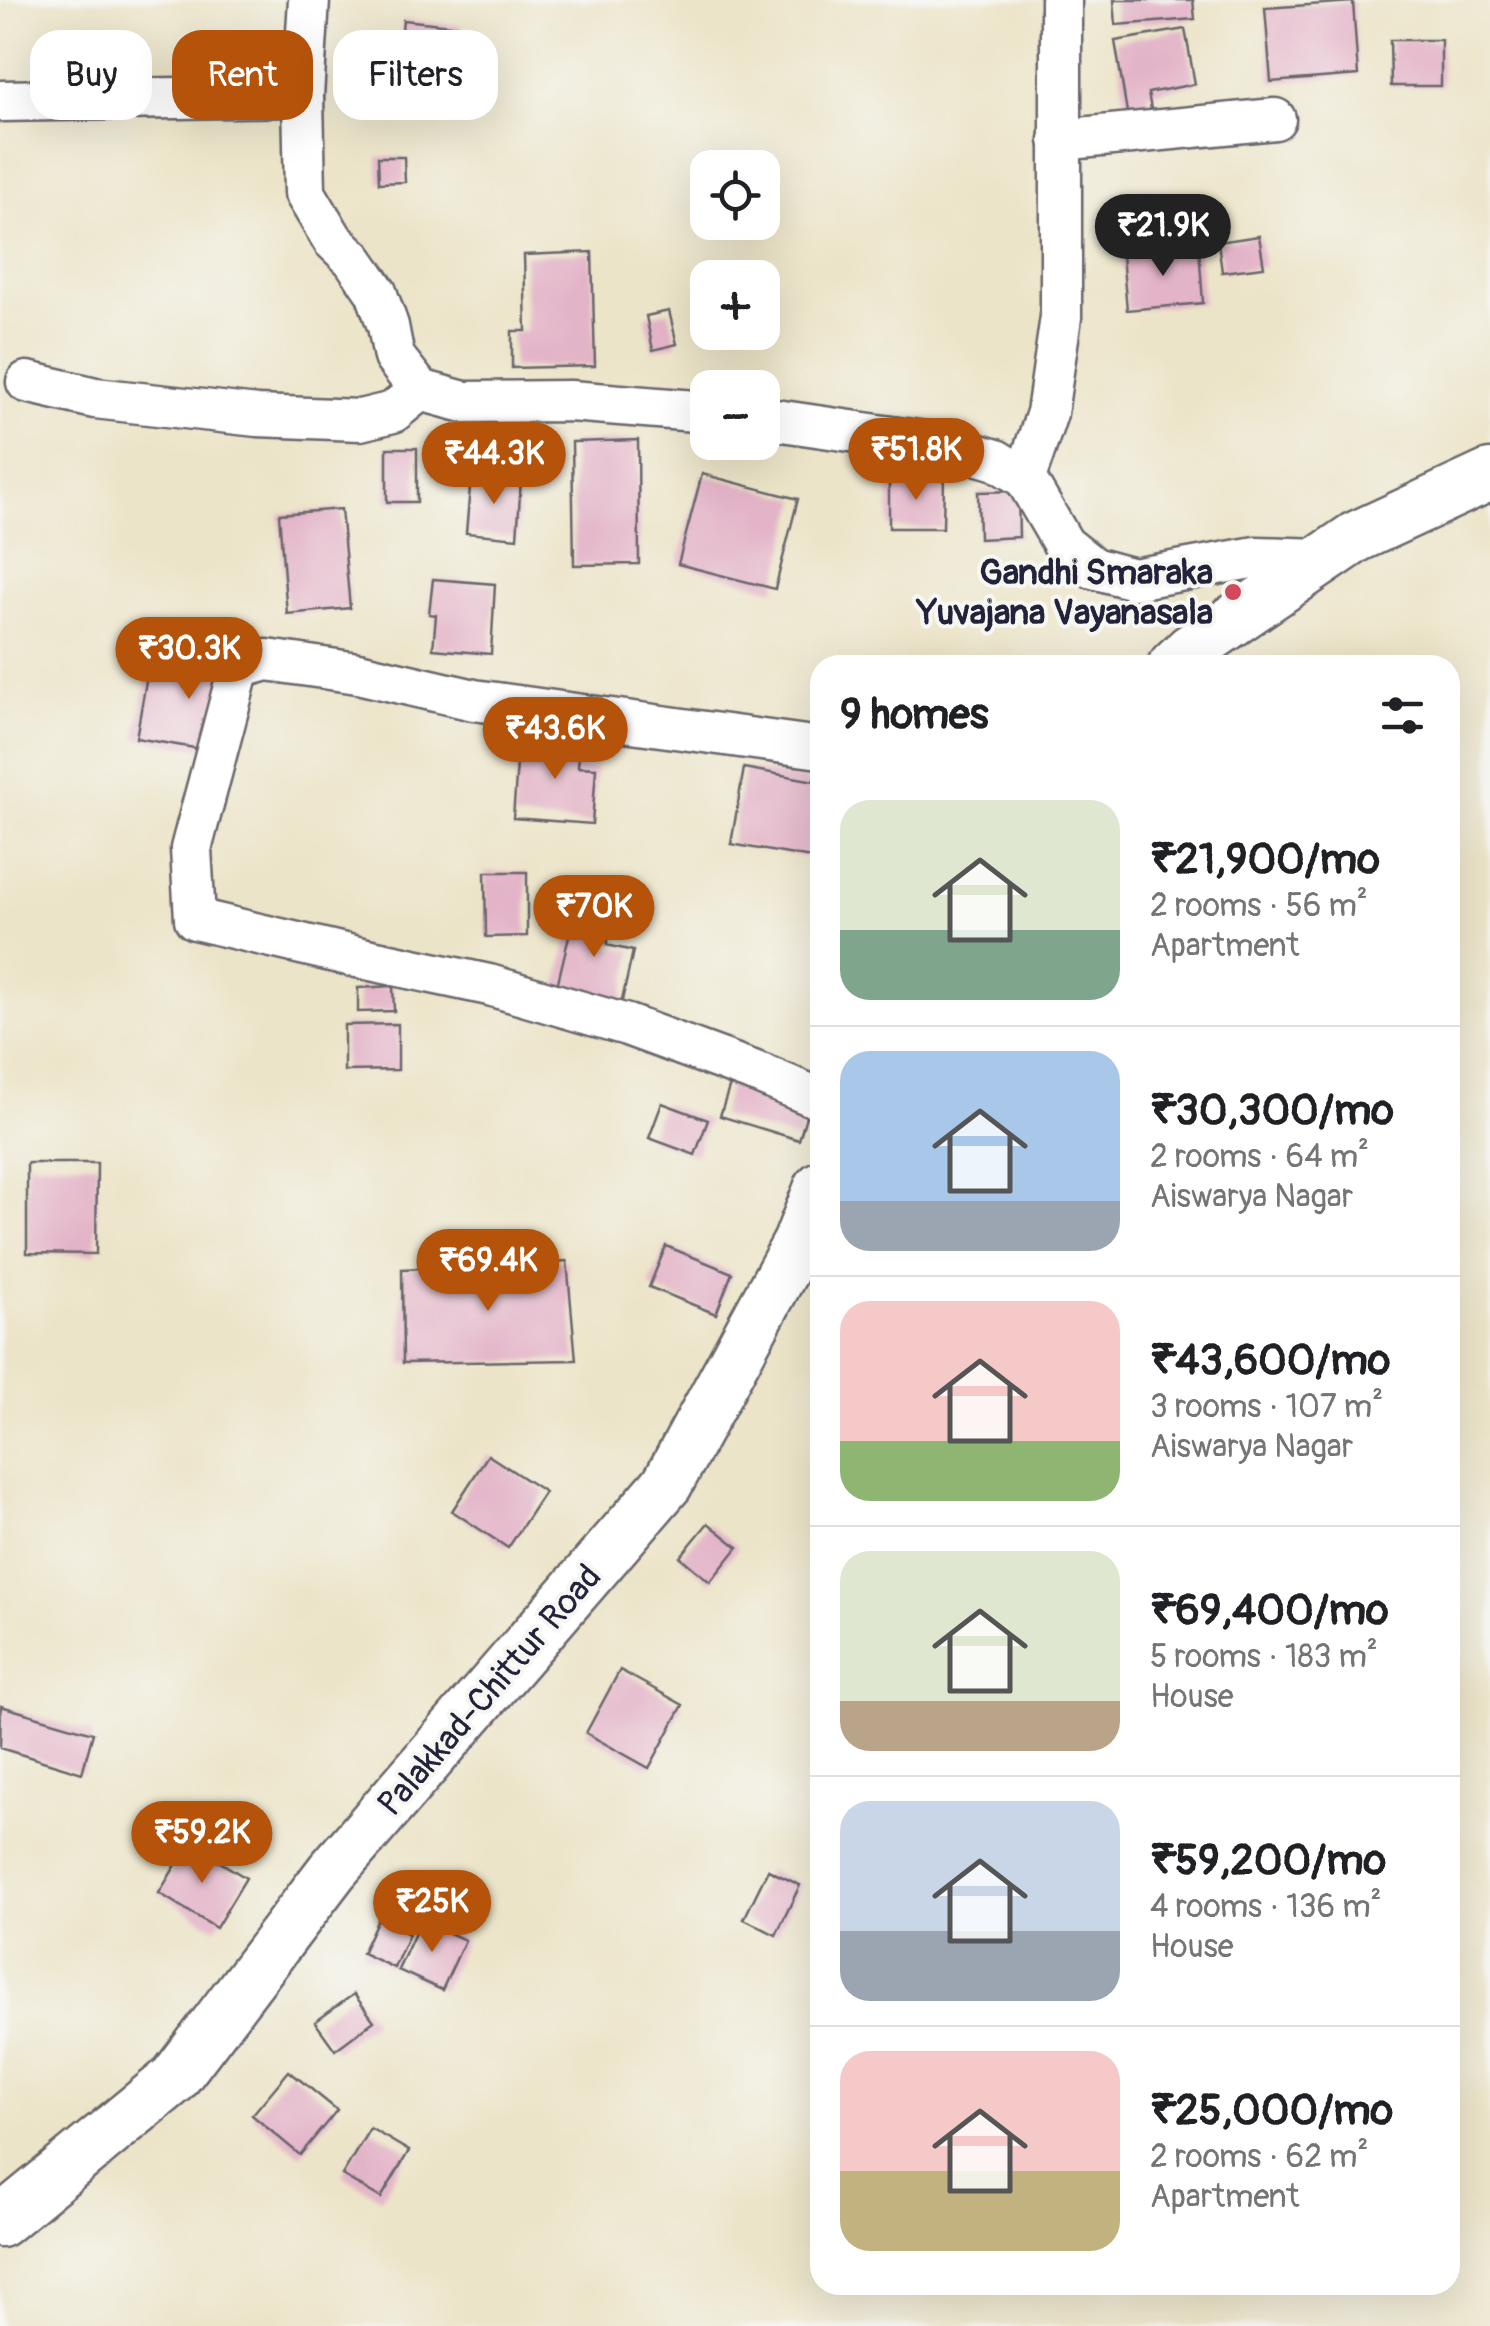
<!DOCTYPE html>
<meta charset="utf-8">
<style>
body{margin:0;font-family:Pangolin,sans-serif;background:#f6f6f6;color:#202124;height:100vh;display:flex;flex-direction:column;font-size:38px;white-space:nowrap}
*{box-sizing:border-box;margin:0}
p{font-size:32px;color:#757577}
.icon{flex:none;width:55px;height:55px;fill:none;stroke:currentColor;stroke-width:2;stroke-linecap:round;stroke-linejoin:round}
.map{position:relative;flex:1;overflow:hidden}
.panel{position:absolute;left:810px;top:655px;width:650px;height:1640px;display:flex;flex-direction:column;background:#fff;border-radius:30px;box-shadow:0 10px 40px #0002}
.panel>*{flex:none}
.hud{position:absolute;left:30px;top:30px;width:630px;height:90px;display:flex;gap:20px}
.buttons{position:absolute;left:690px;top:150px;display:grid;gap:20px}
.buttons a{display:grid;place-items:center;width:90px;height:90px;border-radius:20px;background:#fff;box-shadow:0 10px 40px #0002;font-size:50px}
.price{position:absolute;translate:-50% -85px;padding:0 22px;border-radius:35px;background:#b45309;color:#fff;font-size:32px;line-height:65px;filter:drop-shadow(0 2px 5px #0008)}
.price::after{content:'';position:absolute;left:50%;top:60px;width:30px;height:22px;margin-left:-15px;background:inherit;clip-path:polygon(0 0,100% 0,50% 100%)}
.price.active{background:#222;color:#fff}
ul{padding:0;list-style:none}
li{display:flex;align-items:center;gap:30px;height:250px;padding:0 30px}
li+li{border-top:2px solid #e0e0e0}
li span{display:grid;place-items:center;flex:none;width:280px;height:200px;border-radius:30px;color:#555}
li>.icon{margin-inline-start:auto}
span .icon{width:120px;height:120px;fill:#fffc;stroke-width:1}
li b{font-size:42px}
h2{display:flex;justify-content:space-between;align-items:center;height:120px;padding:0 30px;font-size:42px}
.chip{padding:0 35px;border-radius:30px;background:#fff;box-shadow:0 10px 40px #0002;font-size:35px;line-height:90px}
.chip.active{background:#b45309;color:#fff}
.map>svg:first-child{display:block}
.building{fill:#e3b3c7}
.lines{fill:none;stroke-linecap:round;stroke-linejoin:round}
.minor-casing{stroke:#69666c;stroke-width:45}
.major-casing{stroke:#69666c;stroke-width:55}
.minor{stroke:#fff;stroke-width:40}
.major{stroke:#fff;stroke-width:50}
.poi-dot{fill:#d1495b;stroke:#f6f6f2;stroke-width:4}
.labels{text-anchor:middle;stroke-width:8;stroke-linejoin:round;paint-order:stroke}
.poi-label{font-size:35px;font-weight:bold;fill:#22223b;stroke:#f6f6f2;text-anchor:end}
.street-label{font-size:35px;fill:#22223b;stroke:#f6f6f2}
</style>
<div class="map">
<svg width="1490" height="2326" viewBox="0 0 1490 2326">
<rect width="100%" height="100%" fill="#f6f6f2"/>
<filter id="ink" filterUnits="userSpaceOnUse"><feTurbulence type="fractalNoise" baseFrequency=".01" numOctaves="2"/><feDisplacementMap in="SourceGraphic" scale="20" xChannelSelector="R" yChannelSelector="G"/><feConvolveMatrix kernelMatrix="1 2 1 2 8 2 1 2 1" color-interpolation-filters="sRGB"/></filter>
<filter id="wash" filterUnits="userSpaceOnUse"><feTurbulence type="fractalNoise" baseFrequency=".0048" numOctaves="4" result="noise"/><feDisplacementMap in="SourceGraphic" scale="40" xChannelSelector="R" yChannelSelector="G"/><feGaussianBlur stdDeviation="2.25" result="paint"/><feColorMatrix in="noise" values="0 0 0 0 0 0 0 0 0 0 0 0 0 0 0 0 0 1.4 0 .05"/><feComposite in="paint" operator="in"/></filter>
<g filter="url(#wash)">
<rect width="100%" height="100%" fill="#ece4c8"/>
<g id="blocks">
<g class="building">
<path d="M1114,0H1193L1195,19L1116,25Z"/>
<path d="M1353,2L1358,75L1271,82L1265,8Z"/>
<path d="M403,20L461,26L453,99L395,92Z"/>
<path d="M1185,29L1195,84L1148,93L1153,120L1129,124L1115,41Z"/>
<path d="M1390,40H1441V86H1391Z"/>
<path d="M378,157H404L405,182L379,183Z"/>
<path d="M1259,236L1264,267L1222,272L1218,242Z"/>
<path d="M1199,248L1203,303L1127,310L1122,255Z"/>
<path d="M592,252L595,366L512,368V331H526L524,255Z"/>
<path d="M669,311L677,344L653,350L646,316Z"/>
<path d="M638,440L639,564L574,565L572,442Z"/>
<rect x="387" y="448" width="30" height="54"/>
<path d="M702,474L798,499L775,589L678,564Z"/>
<path d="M471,476L521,480L517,538L466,533Z"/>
<path d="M889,478H944L943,528H889Z"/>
<path d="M1018,491L1019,537L979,539L978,492Z"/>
<path d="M341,509L350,608L287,614L279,514Z"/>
<path d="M433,579L495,584L491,654L433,649L436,615L429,614Z"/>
<path d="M151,653L251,671L218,752L136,738Z"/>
<path d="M554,726L581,728L578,767L596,768L592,824L513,818L518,750L552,753Z"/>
<path d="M744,768L820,782V842L817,859L731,844Z"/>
<path d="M485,872H527V936L486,937Z"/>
<path d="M576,907L613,916L607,945L633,951L621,1005L556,990Z"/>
<path d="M393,986L394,1011L358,1012V988Z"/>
<path d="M398,1024V1070L344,1071V1025Z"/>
<path d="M734,1072L812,1096L799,1140L720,1116Z"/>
<path d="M662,1103L708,1120L695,1155L649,1138Z"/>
<path d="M27,1163H97L96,1254L27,1253Z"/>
<path d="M666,1246L732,1273L716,1314L649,1287Z"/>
<path d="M567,1261L576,1360L403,1363L402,1269Z"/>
<path d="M488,1455L545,1492L508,1548L452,1511Z"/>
<path d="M708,1523L738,1547L710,1582L680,1557Z"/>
<path d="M620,1670L683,1705L649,1768L586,1733Z"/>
<path d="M1,1706L93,1733L82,1773L0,1748Z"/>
<path d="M189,1843L246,1878L216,1928L159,1893Z"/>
<path d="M768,1870L800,1885L776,1935L744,1919Z"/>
<path d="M378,1919L409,1934L394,1968L362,1953Z"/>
<path d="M421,1920L465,1940L442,1990L398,1970Z"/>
<path d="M354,1994L374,2021L335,2050L315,2022Z"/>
<path d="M289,2071L337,2110L300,2155L252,2115Z"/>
<path d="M370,2128L409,2151L381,2198L342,2175Z"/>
</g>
</g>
</g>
<g filter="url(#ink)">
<use href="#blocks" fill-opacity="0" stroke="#69666c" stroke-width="2.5"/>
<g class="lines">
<defs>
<g id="minor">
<path d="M309,0L303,96L305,193L333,240L353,259L376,292L388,326L394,357L420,390L464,402L570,401L708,412"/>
<path d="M0,101L303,96"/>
<path d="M1060,140L1275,119"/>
<path d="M27,382L95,398L257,416L360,420L393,412L420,390"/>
<path d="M762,418L946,445L996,460L1025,478L1064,545L1093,568L1134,579L1256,557L1324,559"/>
<path d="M1025,478L1047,413L1061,317V0"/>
<path d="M820,748L474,700L358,673L267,660L239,668L191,849L195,919L357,957L489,985L627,1025L758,1073L820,1099"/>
</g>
<g id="major">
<path d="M1174,665L1190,650L1356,537L1490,475"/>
<path d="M0,2222L174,2079L332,1871L667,1484L798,1243L820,1187"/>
</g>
</defs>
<use href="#minor" class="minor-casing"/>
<use href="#major" class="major-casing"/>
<use href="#minor" class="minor"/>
<use href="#major" class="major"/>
</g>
</g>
<circle class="poi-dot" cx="1233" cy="592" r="10"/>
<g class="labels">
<g class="poi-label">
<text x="1213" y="584">Gandhi Smaraka<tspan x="1213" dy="40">Yuvajana Vayanasala</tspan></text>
</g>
<g class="street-label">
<text transform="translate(489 1690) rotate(-49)" y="12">Palakkad-Chittur Road</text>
</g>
</g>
</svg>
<div class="buttons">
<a><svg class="icon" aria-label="locate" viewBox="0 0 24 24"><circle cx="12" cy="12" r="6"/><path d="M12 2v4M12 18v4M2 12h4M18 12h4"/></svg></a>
<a>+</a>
<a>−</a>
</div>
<b class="price active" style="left:1163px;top:279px">₹21.9K</b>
<b class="price" style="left:916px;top:503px">₹51.8K</b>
<b class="price" style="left:494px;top:507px">₹44.3K</b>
<b class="price" style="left:189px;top:702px">₹30.3K</b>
<b class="price" style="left:555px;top:782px">₹43.6K</b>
<b class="price" style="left:594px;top:960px">₹70K</b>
<b class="price" style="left:488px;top:1314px">₹69.4K</b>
<b class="price" style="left:202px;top:1886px">₹59.2K</b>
<b class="price" style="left:432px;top:1955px">₹25K</b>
<div class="hud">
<a class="chip">Buy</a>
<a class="chip active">Rent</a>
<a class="chip">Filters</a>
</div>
<section class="panel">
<h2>9 homes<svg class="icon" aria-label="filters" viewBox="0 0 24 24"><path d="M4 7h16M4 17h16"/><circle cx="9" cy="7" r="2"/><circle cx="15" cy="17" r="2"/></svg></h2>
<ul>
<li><span style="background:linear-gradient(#dfe7d0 65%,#7fa58c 0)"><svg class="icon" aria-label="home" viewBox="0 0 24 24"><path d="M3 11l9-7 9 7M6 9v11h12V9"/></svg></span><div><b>₹21,900/mo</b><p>2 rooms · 56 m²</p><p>Apartment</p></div></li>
<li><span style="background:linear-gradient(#a9c7e8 75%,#9aa5b1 0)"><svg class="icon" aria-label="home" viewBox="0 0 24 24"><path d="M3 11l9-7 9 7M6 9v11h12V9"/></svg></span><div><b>₹30,300/mo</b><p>2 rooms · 64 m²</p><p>Aiswarya Nagar</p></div></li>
<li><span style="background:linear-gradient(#f6c9c9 70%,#8fb573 0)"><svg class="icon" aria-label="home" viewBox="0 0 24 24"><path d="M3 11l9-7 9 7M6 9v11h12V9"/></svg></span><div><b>₹43,600/mo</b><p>3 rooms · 107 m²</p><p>Aiswarya Nagar</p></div></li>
<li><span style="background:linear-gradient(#dfe7d0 75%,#b9a48a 0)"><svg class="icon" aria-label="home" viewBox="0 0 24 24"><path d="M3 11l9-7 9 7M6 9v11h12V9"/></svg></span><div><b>₹69,400/mo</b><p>5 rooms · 183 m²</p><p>House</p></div></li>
<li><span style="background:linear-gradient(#c9d6e8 65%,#9aa5b1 0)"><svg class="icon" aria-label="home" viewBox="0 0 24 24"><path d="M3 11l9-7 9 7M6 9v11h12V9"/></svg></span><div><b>₹59,200/mo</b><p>4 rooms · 136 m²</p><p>House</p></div></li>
<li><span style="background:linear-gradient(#f6c9c9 60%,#c2b280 0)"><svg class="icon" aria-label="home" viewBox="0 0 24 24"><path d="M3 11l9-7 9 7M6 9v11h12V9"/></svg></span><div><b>₹25,000/mo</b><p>2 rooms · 62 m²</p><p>Apartment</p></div></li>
</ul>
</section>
</div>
